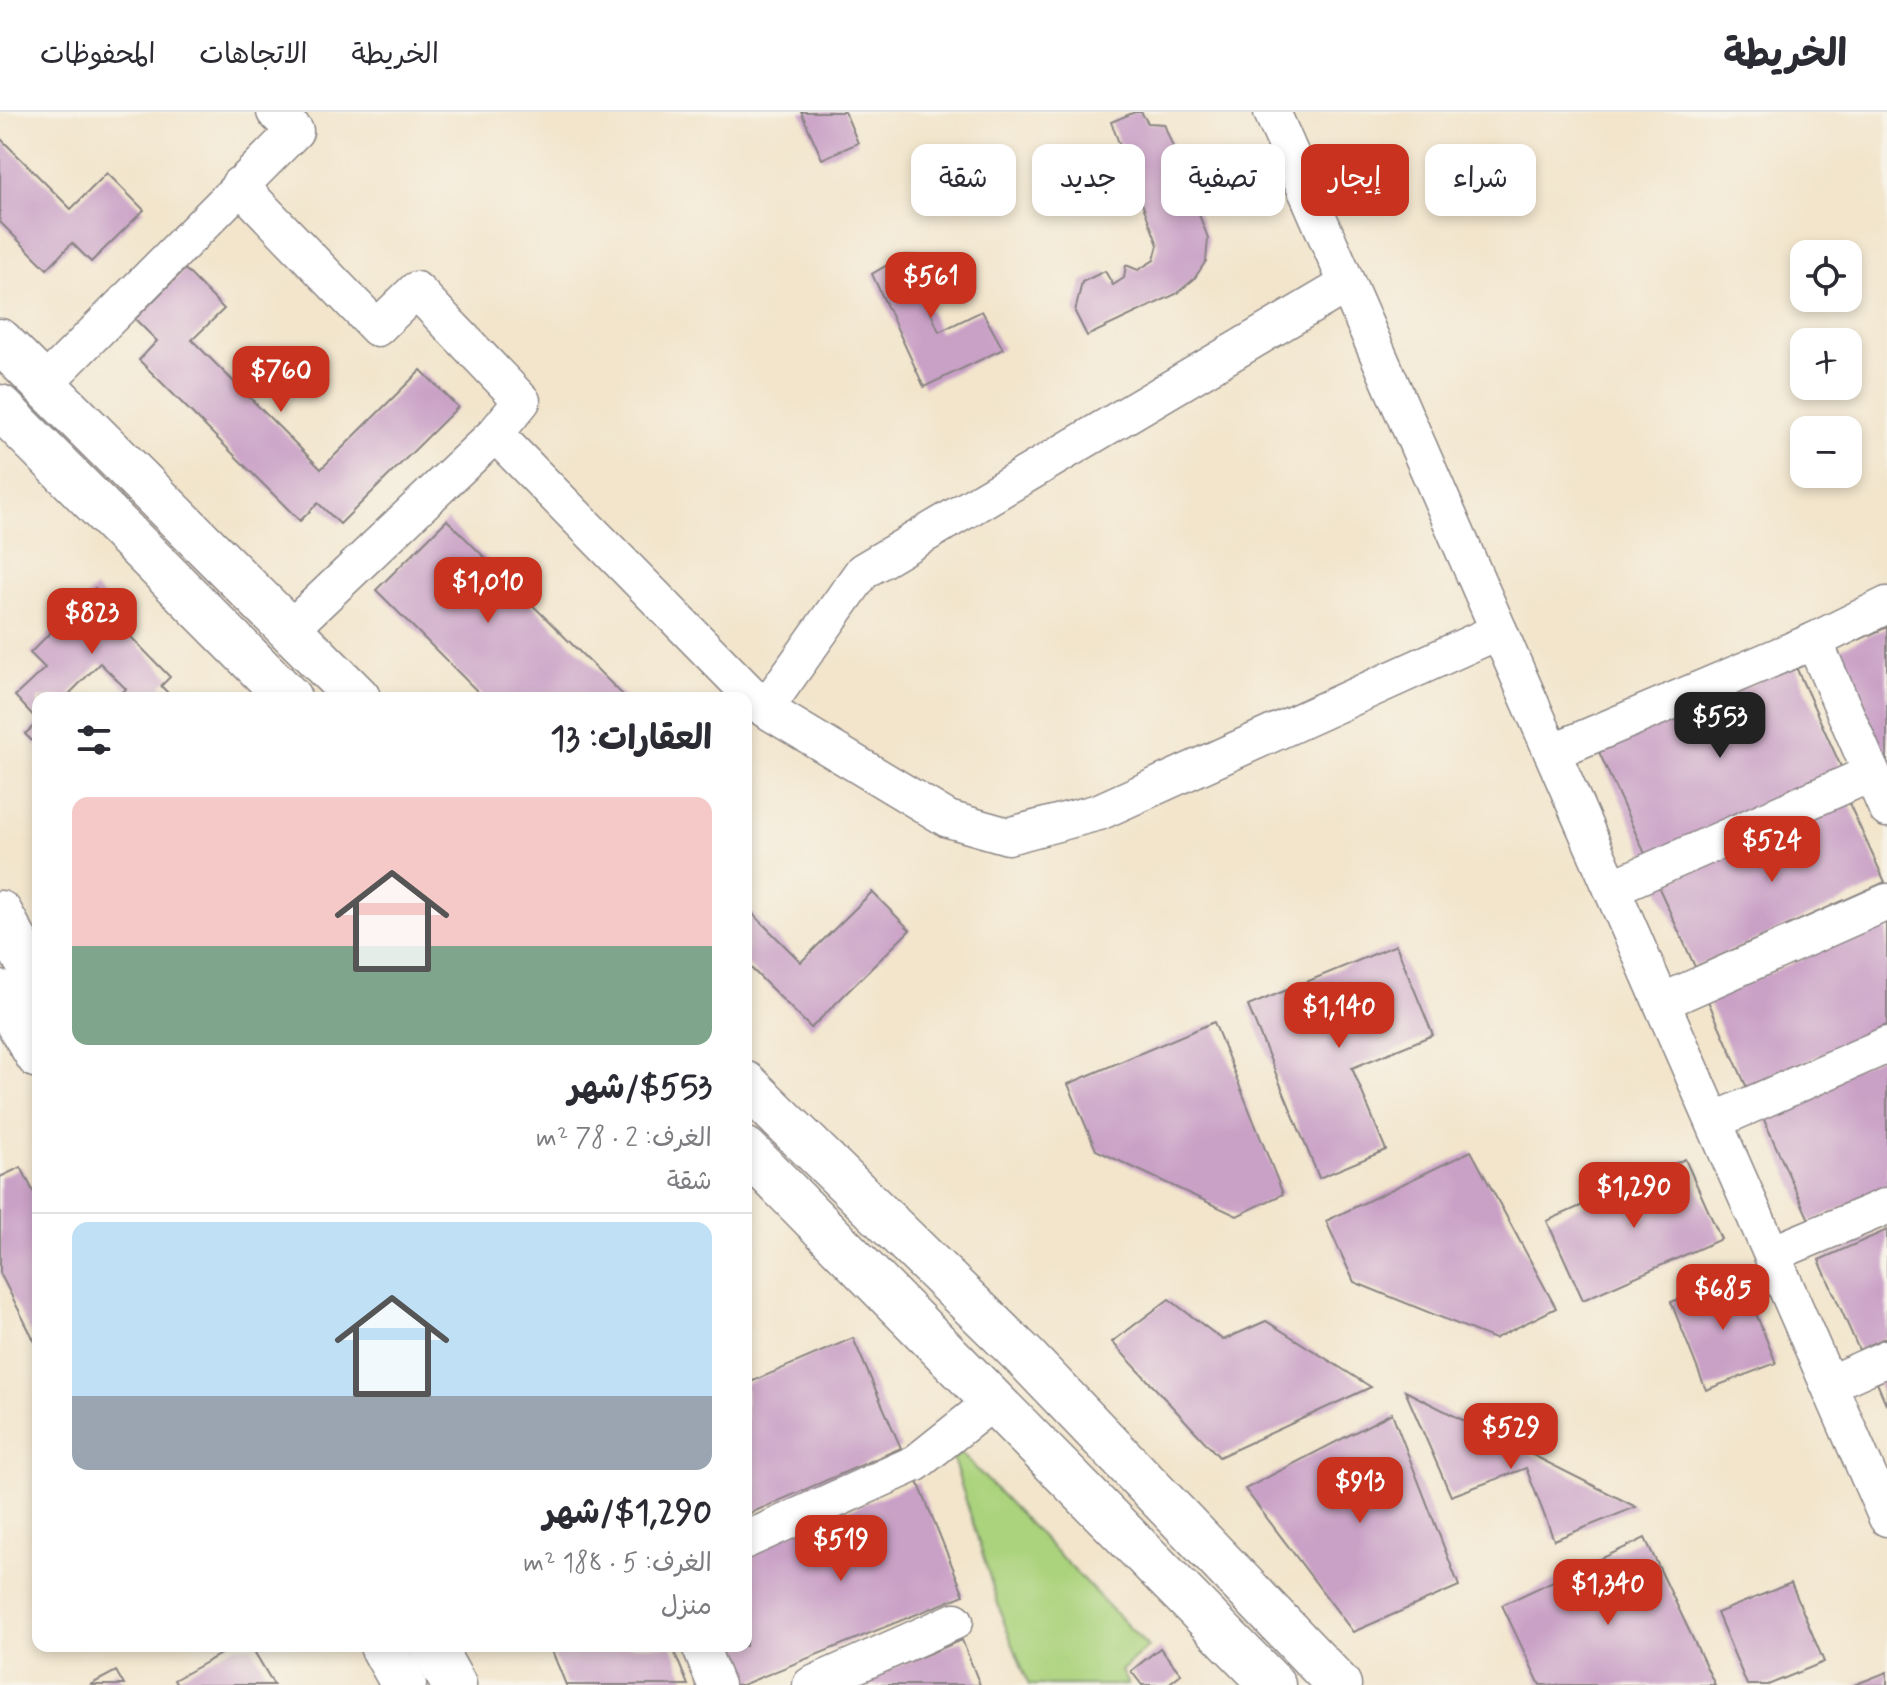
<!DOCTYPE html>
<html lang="ar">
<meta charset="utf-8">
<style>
body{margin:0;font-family:Mynerve,"Playpen Sans Arabic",sans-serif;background:#f2f2f3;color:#2b2b33;direction:rtl;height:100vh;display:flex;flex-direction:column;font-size:30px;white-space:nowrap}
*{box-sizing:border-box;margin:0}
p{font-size:26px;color:#7c7c81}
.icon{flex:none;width:44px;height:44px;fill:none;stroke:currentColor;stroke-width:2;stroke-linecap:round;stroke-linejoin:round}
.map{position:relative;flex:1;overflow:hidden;direction:ltr}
.details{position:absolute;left:32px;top:580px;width:720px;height:960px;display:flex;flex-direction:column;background:#fff;border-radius:16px;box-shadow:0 4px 12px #0003;direction:rtl}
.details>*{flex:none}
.guide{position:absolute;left:776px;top:32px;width:760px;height:72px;direction:rtl;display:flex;gap:16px}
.controls{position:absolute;left:1790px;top:128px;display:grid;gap:16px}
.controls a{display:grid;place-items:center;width:72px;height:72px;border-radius:16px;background:#fff;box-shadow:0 4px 12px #0003;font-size:40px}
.price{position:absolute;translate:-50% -68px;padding:0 18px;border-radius:16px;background:#c8321e;color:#fff;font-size:26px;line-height:52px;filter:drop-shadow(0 2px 4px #0008)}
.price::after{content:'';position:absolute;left:50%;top:48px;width:24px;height:18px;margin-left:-12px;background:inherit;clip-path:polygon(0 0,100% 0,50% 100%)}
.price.active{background:#222;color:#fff}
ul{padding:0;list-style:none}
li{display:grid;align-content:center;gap:16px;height:424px;padding:0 40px}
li+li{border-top:2px solid #e1e1e2}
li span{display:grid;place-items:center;height:248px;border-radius:16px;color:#555}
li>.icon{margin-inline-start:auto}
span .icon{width:144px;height:144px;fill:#fffc;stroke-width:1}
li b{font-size:34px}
h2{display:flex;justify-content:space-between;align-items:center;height:96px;padding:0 40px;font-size:34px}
.chip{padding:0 28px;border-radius:16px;background:#fff;box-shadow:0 4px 12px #0003;font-size:28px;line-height:72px}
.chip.active{background:#c8321e;color:#fff}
header{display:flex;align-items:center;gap:48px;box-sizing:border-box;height:112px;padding:0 40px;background:#fff;border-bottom:2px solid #e1e1e2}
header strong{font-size:38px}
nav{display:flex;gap:44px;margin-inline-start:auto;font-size:28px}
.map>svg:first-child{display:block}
.green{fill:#abd37d;stroke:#667a5c;stroke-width:2}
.building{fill:#c9a0c6}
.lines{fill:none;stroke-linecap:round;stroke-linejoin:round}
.street-casing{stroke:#8a8484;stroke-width:39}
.secondary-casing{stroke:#8a8484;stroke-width:47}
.primary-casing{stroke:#8a8484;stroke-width:47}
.street{stroke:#fff;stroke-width:36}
.secondary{stroke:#fff;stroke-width:44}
.primary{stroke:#fff;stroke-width:44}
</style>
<header>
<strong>الخريطة</strong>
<nav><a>الخريطة</a><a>الاتجاهات</a><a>المحفوظات</a></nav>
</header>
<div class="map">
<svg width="1887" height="1573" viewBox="0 0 1887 1573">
<rect width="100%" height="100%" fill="#f7f3e8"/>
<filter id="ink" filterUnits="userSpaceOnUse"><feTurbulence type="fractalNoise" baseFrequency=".0125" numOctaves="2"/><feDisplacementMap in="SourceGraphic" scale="16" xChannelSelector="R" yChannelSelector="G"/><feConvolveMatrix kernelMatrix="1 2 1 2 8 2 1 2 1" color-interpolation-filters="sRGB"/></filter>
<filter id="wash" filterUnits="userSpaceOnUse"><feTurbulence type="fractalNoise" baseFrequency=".006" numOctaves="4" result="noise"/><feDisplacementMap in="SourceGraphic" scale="32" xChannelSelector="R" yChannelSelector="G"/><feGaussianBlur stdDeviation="1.8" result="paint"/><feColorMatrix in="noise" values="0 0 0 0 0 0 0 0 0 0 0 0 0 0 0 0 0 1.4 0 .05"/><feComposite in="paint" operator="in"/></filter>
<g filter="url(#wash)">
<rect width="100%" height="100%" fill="#f2e5cc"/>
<path class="green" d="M961,1341L1148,1535L1121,1559L1128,1573H1029L1003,1508L953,1347Z"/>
<g id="blocks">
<g class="building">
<path d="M801,0H845L858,31L822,47Z"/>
<path d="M1135,0H1141L1148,11L1164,12L1208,126L1206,149L1194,167L1176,182L1087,224L1075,200L1082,170L1105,159L1113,173L1124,166L1126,153L1138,158L1154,148L1158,133L1111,10Z"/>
<path d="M0,26L71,97L107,61L144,98L91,150L72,131L47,157L0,110Z"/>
<path d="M904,143L923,144L940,156L949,178L926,189L939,220L982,199L1003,237L924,275L872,162Z"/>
<path d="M185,157L224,197L192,228L321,357L421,258L458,295L340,412L318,391L300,409L139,248L157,229L135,207Z"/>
<path d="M447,408L626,586H484L376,478Z"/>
<path d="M95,476L135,516L129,523L170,565L161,574L173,586H116L126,577L100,551L70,581L75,586H38V609L15,584L45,556L30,541Z"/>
<path d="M1887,515V662L1832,540Z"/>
<path d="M1795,553L1842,657L1646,744L1599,640Z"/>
<path d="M38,610V635L25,622Z"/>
<path d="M1848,689L1885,770L1695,855L1658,774Z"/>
<path d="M872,780L910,818L811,916L746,851V795L801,850Z"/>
<path d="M1887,809V913L1747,976L1708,889Z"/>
<path d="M1396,833L1433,923L1352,956L1386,1038L1319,1066L1248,894Z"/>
<path d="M1214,910L1283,1082L1237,1104L1096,1038L1068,972Z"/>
<path d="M1887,942V1076L1810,1110L1760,999Z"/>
<path d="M1471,1039L1556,1196L1494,1227L1354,1170L1326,1109Z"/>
<path d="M1685,1047L1721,1127L1583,1188L1547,1109Z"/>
<path d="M21,1055L38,1089V1236L0,1161V1065Z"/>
<path d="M1887,1118V1225L1859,1238L1819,1148Z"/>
<path d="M1740,1162L1776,1251L1706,1278L1671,1190Z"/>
<path d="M1169,1187L1223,1228L1266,1209L1371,1275L1219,1345L1112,1230Z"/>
<path d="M853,1226L901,1336L746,1403V1272Z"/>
<path d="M1887,1266V1294L1877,1271Z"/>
<path d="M1405,1279L1636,1395L1554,1428L1526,1356L1451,1384Z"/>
<path d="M1392,1301L1459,1474L1353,1520L1245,1377Z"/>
<path d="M918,1370L964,1483L742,1573H733L717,1534H746V1439Z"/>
<path d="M1645,1426L1715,1573H1540L1502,1493Z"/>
<path d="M1791,1471L1824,1550L1768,1573H1747L1717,1501Z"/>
<path d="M962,1528L980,1573H852Z"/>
<path d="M235,1534H251L274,1573H177L174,1568Z"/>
<path d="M550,1534H672L688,1573H566Z"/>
<path d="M1160,1536L1181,1562L1167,1573H1142L1131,1559Z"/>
<path d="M116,1559L124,1573H90Z"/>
<path d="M1887,1560V1573H1854Z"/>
</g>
</g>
</g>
<g filter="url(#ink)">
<use href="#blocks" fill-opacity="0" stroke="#8a8484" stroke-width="2"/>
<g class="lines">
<defs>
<g id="street">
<path d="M1272,0L1887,1406"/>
<path d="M239,73L377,216L416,178L522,289L495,322L290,517"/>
<path d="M43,273L295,19L275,0"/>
<path d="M495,322L765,597L948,707L1008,724L1099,700L1499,519"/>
<path d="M1814,529L1887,697"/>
<path d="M765,597L863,459L1346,173"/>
<path d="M1552,640L1814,529L1887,493"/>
<path d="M1612,776L1872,661"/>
<path d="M1662,890L1887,790"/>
<path d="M1714,1009L1887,933"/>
<path d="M1772,1142L1887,1094"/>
<path d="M1829,1272L1887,1246"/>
<path d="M746,1428L916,1351L995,1288"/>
<path d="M700,1534L716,1573"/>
<path d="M811,1573L955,1509"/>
</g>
<g id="secondary">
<path d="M0,229L358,586"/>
<path d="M0,295L289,586"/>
<path d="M746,972L1025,1245L1339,1573"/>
<path d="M746,1038L1273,1573"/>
</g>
<g id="primary">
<path d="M0,801L38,870"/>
<path d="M0,881L38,944"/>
<path d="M382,1534L404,1573"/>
<path d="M432,1534L454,1573"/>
</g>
</defs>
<use href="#street" class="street-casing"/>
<use href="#secondary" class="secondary-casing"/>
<use href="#primary" class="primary-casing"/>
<use href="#street" class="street"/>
<use href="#secondary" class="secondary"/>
<use href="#primary" class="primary"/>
</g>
</g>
</svg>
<div class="controls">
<a><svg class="icon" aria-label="locate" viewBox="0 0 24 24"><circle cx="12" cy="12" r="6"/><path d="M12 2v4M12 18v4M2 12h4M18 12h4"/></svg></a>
<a>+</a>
<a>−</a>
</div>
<b class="price" style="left:931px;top:208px">$561</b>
<b class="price" style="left:281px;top:302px">$760</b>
<b class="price" style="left:488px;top:513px">$1,010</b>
<b class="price" style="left:92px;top:544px">$823</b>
<b class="price active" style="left:1720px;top:648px">$553</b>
<b class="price" style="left:1772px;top:772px">$524</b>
<b class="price" style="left:1339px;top:938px">$1,140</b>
<b class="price" style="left:1634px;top:1118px">$1,290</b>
<b class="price" style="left:1723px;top:1220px">$685</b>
<b class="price" style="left:1511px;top:1359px">$529</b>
<b class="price" style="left:1360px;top:1413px">$913</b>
<b class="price" style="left:841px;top:1471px">$519</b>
<b class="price" style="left:1608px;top:1515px">$1,340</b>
<div class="guide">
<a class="chip">شراء</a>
<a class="chip active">إيجار</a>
<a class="chip">تصفية</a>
<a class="chip">جديد</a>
<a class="chip">شقة</a>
</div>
<section class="details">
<h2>العقارات: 13<svg class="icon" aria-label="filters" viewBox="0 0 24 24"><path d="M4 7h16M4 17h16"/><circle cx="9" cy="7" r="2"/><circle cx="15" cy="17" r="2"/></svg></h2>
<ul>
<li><span style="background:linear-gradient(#f6c9c9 60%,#7fa58c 0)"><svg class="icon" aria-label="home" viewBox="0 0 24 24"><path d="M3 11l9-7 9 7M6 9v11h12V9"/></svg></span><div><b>$553/شهر</b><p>الغرف: 2 · 78 m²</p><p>شقة</p></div></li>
<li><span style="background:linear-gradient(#bfe0f5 70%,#9aa5b1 0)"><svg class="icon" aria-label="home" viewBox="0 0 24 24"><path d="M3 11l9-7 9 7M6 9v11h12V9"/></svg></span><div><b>$1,290/شهر</b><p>الغرف: 5 · 188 m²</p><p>منزل</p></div></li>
</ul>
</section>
</div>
